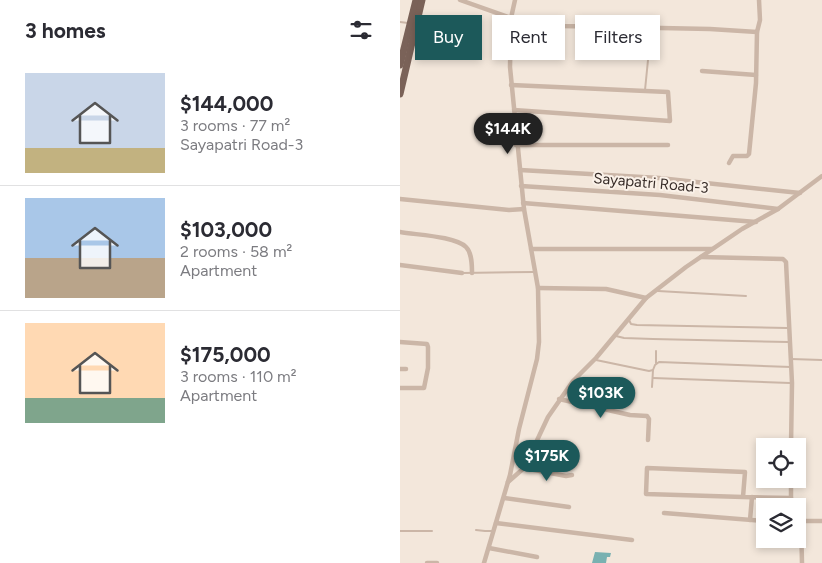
<!DOCTYPE html>
<meta charset="utf-8">
<style>
body{margin:0;font-family:Figtree,sans-serif;background:#f7f7f7;color:#2b2b33;height:100vh;display:flex;flex-direction:column;font-size:19px;white-space:nowrap}
*{box-sizing:border-box;margin:0}
p{font-size:16px;color:#7c7c81}
.icon{flex:none;width:28px;height:28px;fill:none;stroke:currentColor;stroke-width:2;stroke-linecap:round;stroke-linejoin:round}
.map{position:relative;flex:1;overflow:hidden}
.details{display:flex;flex-direction:column;background:#fff;width:400px}
.details>*{flex:none}
.top-card{position:absolute;left:15px;top:15px;width:331px;height:45px;display:flex;gap:10px}
.buttons{position:absolute;left:356px;top:438px;display:grid;gap:10px}
.buttons a{display:grid;place-items:center;width:50px;height:50px;border-radius:0px;background:#fff;box-shadow:0 2px 8px #0003;font-size:25px}
.price{position:absolute;translate:-50% -42px;padding:0 11px;border-radius:18px;background:#1c595a;color:#fff;font-size:16px;line-height:32px;filter:drop-shadow(0 1px 2px #0008)}
.price::after{content:'';position:absolute;left:50%;top:30px;width:15px;height:11px;margin-left:-8px;background:inherit;clip-path:polygon(0 0,100% 0,50% 100%)}
.price.current{background:#222;color:#fff}
ul{padding:0;list-style:none}
li{display:flex;align-items:center;gap:15px;height:125px;padding:0 25px}
li+li{border-top:1px solid #e1e1e2}
li span{display:grid;place-items:center;flex:none;width:140px;height:100px;border-radius:0px;color:#555}
li>.icon{margin-inline-start:auto}
span .icon{width:60px;height:60px;fill:#fffc;stroke-width:1}
li b{font-size:21px}
h2{display:flex;justify-content:space-between;align-items:center;height:60px;padding:0 25px;font-size:21px}
.chip{padding:0 18px;border-radius:0px;background:#fff;box-shadow:0 2px 8px #0003;font-size:18px;line-height:45px}
.chip.current{background:#1c595a;color:#fff}
main{display:flex;flex:1;min-height:0}
.map>svg:first-child{display:block}
.water{fill:#79b1b1}
.lines{fill:none;stroke-linecap:round;stroke-linejoin:round}
.service{stroke:#cbb6a7;stroke-width:2}
.minor{stroke:#cbb6a7;stroke-width:4.5}
.primary{stroke:#7a6258;stroke-width:7}
.labels{text-anchor:middle;stroke-width:4;stroke-linejoin:round;paint-order:stroke}
.street-label{font-size:15px;fill:#372c28;stroke:#faf1e8}
</style>
<main>
<section class="details">
<h2>3 homes<svg class="icon" aria-label="filters" viewBox="0 0 24 24"><path d="M4 7h16M4 17h16"/><circle cx="9" cy="7" r="2"/><circle cx="15" cy="17" r="2"/></svg></h2>
<ul>
<li><span style="background:linear-gradient(#c9d6e8 75%,#c2b280 0)"><svg class="icon" aria-label="home" viewBox="0 0 24 24"><path d="M3 11l9-7 9 7M6 9v11h12V9"/></svg></span><div><b>$144,000</b><p>3 rooms · 77 m²</p><p>Sayapatri Road-3</p></div></li>
<li><span style="background:linear-gradient(#a9c7e8 60%,#b9a48a 0)"><svg class="icon" aria-label="home" viewBox="0 0 24 24"><path d="M3 11l9-7 9 7M6 9v11h12V9"/></svg></span><div><b>$103,000</b><p>2 rooms · 58 m²</p><p>Apartment</p></div></li>
<li><span style="background:linear-gradient(#ffd9b3 75%,#7fa58c 0)"><svg class="icon" aria-label="home" viewBox="0 0 24 24"><path d="M3 11l9-7 9 7M6 9v11h12V9"/></svg></span><div><b>$175,000</b><p>3 rooms · 110 m²</p><p>Apartment</p></div></li>
</ul>
</section>
<div class="map">
<svg width="422" height="563" viewBox="0 0 422 563">
<rect width="100%" height="100%" fill="#f3e7db"/>
<path class="water" d="M195,552L211,553L210,557H207L206,563H192Z"/>
<g class="lines">
<g class="service">
<path d="M0,22L8,23"/>
<path d="M245,90L248,60"/>
<path d="M62,273L134,272"/>
<path d="M258,291L346,296"/>
<path d="M229,320L231,324L237,325L387,328"/>
<path d="M216,336L224,338L253,339L388,342"/>
<path d="M256,351V363"/>
<path d="M391,359L422,360"/>
<path d="M196,360L249,371L253,370L255,365L259,362L391,367"/>
<path d="M253,378L390,383"/>
<path d="M252,387L253,370"/>
<path d="M76,530L85,531H93"/>
<path d="M0,531H32"/>
</g>
<g class="minor">
<path d="M60,0L111,18L139,24L162,26L310,29L357,32L360,20L359,0"/>
<path d="M302,71L356,75"/>
<path d="M111,85L268,92L270,121L114,110"/>
<path d="M116,145H268"/>
<path d="M329,163L333,156H347L349,154L356,83L357,32"/>
<path d="M120,170L259,178L400,193"/>
<path d="M121,186L260,195L378,209"/>
<path d="M0,199L109,210L124,209L110,67L111,18L115,0"/>
<path d="M123,203L356,222"/>
<path d="M0,232C16,235 55,236 66,247C72,253 72,265 72,273"/>
<path d="M131,249H312"/>
<path d="M301,257L383,259L386,262L392,383L391,446"/>
<path d="M0,265L62,273"/>
<path d="M138,288L206,289L246,298"/>
<path d="M0,342L27,344L28,347V368L24,388H0"/>
<path d="M0,369H6"/>
<path d="M159,399L230,415L247,416L249,419L248,440"/>
<path d="M124,468L166,476L172,475"/>
<path d="M391,479V498L394,506"/>
<path d="M108,482L124,468L148,417L173,381L196,358L246,298L286,267L342,229L378,209L422,176"/>
<path d="M343,497L246,494L247,468L345,472L343,497L391,498"/>
<path d="M104,498L169,507"/>
<path d="M264,513L365,521"/>
<path d="M398,515L401,521L402,563"/>
<path d="M350,520L352,497"/>
<path d="M398,521H422"/>
<path d="M96,523L232,540"/>
<path d="M89,548L137,557"/>
<path d="M27,563H37"/>
<path d="M84,563L110,475L119,429L137,359L139,342L138,288L124,209"/>
</g>
<g class="primary">
<path d="M0,65L16,0"/>
<path d="M0,94L22,0"/>
</g>
</g>
<g class="labels">
<g class="street-label">
<text transform="translate(251 183) rotate(5)" y="5">Sayapatri Road-3</text>
</g>
</g>
</svg>
<div class="buttons">
<a><svg class="icon" aria-label="locate" viewBox="0 0 24 24"><circle cx="12" cy="12" r="6"/><path d="M12 2v4M12 18v4M2 12h4M18 12h4"/></svg></a>
<a><svg class="icon" aria-label="layers" viewBox="0 0 24 24"><path d="M12 4l9 5-9 5-9-5zM3 14l9 5 9-5"/></svg></a>
</div>
<b class="price current" style="left:108px;top:155px">$144K</b>
<b class="price" style="left:201px;top:419px">$103K</b>
<b class="price" style="left:147px;top:482px">$175K</b>
<div class="top-card">
<a class="chip current">Buy</a>
<a class="chip">Rent</a>
<a class="chip">Filters</a>
</div>
</div>
</main>
